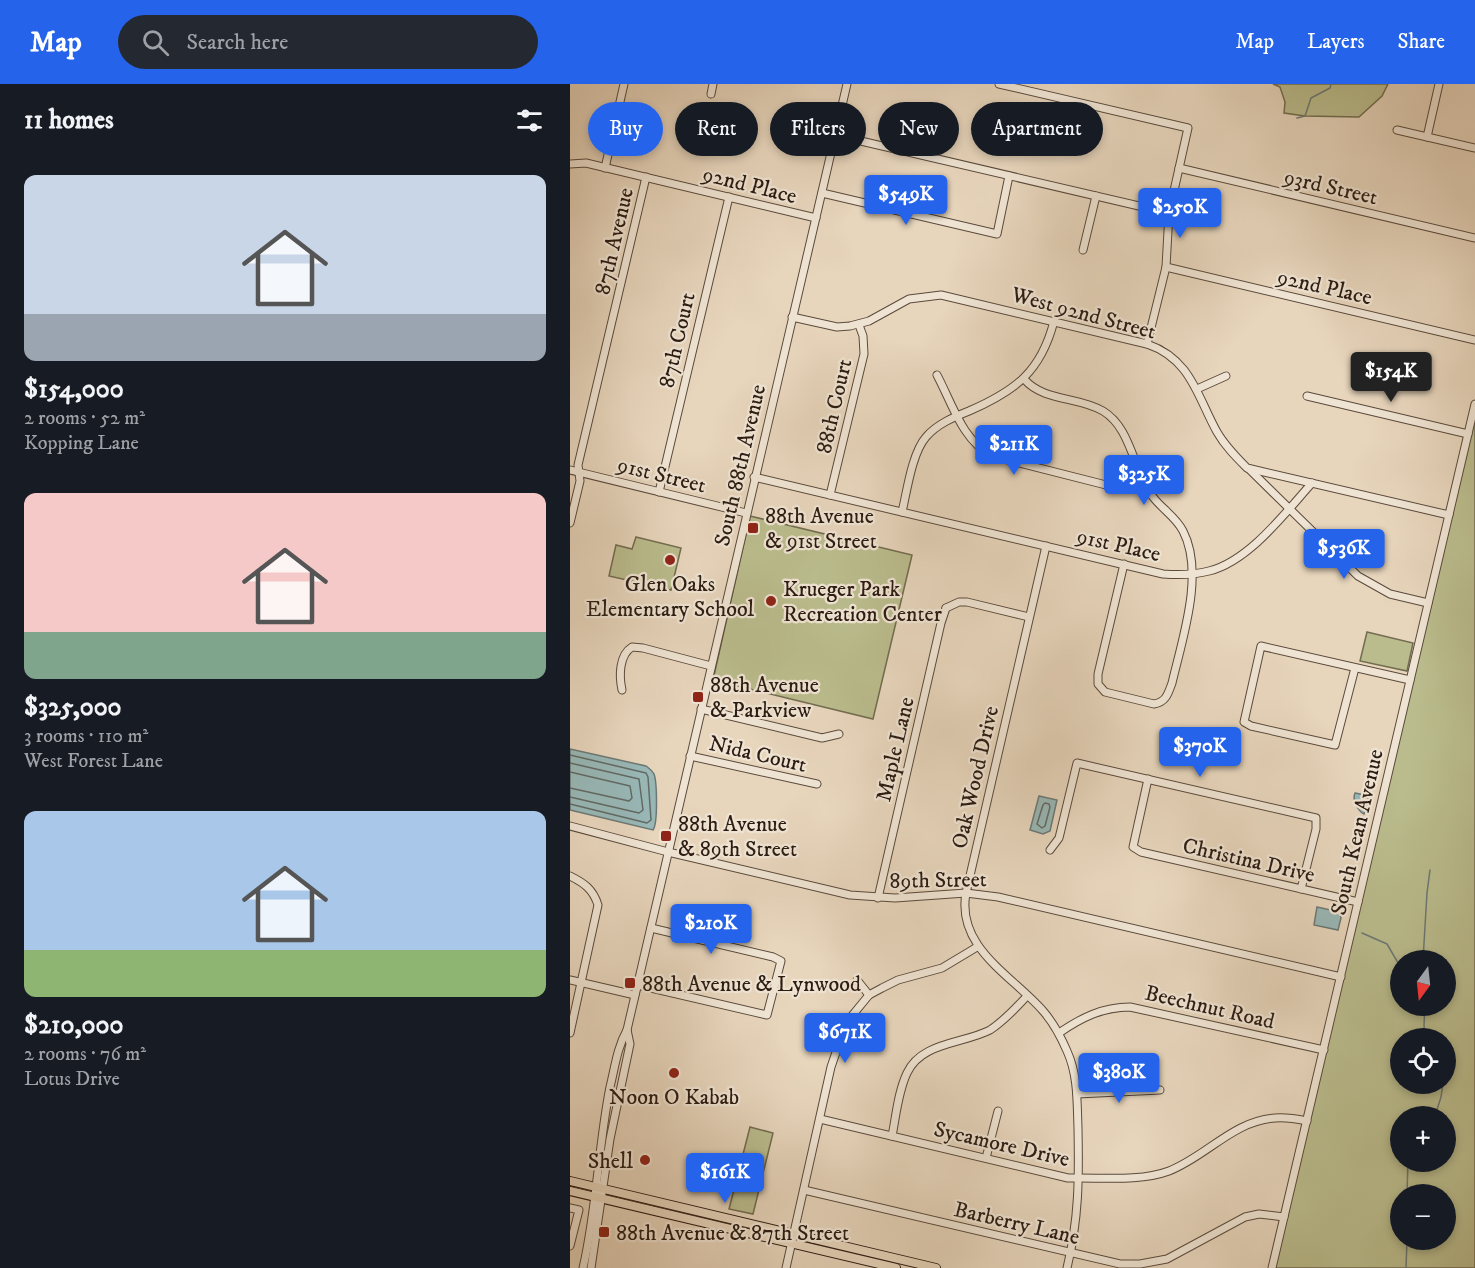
<!DOCTYPE html>
<meta charset="utf-8">
<style>
body{margin:0;font-family:"IM FELL DW Pica",serif;background:#242831;color:#f1f3f6;height:100vh;display:flex;flex-direction:column;font-size:22px;white-space:nowrap}
*{box-sizing:border-box;margin:0}
p{font-size:20px;color:#9ea1a6}
.icon{flex:none;width:33px;height:33px;fill:none;stroke:currentColor;stroke-width:2;stroke-linecap:round;stroke-linejoin:round}
.map{position:relative;flex:1;overflow:hidden}
.side{display:flex;flex-direction:column;background:#171b24;width:570px}
.side>*{flex:none}
.guide{position:absolute;left:18px;top:18px;width:570px;height:54px;display:flex;gap:12px}
.needle{width:39px;rotate:195deg}
.controls{position:absolute;left:820px;top:866px;display:grid;gap:12px}
.controls a{display:grid;place-items:center;width:66px;height:66px;border-radius:50%;background:#171b24;box-shadow:0 3px 9px #0003;font-size:30px}
.price{position:absolute;translate:-50% -51px;padding:0 14px;border-radius:6px;background:#2563eb;color:#fff;font-size:20px;line-height:39px;filter:drop-shadow(0 2px 3px #0008)}
.price::after{content:'';position:absolute;left:50%;top:36px;width:18px;height:14px;margin-left:-9px;background:inherit;clip-path:polygon(0 0,100% 0,50% 100%)}
.price.on{background:#222;color:#fff}
ul{padding:0;list-style:none}
li{display:grid;align-content:center;gap:12px;height:318px;padding:0 24px}
li span{display:grid;place-items:center;height:186px;border-radius:12px;color:#555}
li>.icon{margin-inline-start:auto}
span .icon{width:108px;height:108px;fill:#fffc;stroke-width:1}
li b{font-size:26px}
h2{display:flex;justify-content:space-between;align-items:center;height:72px;padding:0 24px;font-size:26px}
.tag{padding:0 21px;border-radius:27px;background:#171b24;box-shadow:0 3px 9px #0003;font-size:21px;line-height:54px}
.tag.on{background:#2563eb;color:#fff}
header{display:flex;align-items:center;gap:36px;box-sizing:border-box;height:84px;padding:0 30px;background:#2563eb;color:#fff}
header strong{font-size:28px}
nav{display:flex;gap:33px;margin-inline-start:auto;font-size:21px}
.search{width:420px;height:54px;background:#242831;display:flex;align-items:center;gap:15px;box-sizing:border-box;padding:0 21px;border-radius:33px;color:#9ea1a6;font-size:22px}
main{display:flex;flex:1;min-height:0}
.map>svg:first-child{display:block}
.green{fill:#babc8d;stroke:#726c50;stroke-width:1.5;fill-rule:evenodd}
.water{fill:#98b8b7;stroke:#6c7975;stroke-width:1.5}
.lines{fill:none;stroke-linecap:round;stroke-linejoin:round}
.shore{stroke:#626a64;stroke-width:1.5}
.stream{stroke:#6c7975;stroke-width:1.5}
.minor-casing{stroke:#5a4a3c;stroke-width:9}
.major-casing{stroke:#2b1b12;stroke-width:10}
.minor{stroke:#efe4d3;stroke-width:7}
.major{stroke:#e7d5bc;stroke-width:8}
.poi-dot{fill:#8f2418;stroke:#efe4d3;stroke-width:2}
.labels{text-anchor:middle;stroke-width:4.5;stroke-linejoin:round;paint-order:stroke}
.street-label{font-size:22px;fill:#2b1b12;stroke:#efe4d3}
.poi-label{font-size:22px;fill:#2b1b12;stroke:#efe4d3;text-anchor:start}
</style>
<header>
<strong>Map</strong>
<div class="search"><svg class="icon" aria-label="search" viewBox="0 0 24 24"><circle cx="10" cy="10" r="6"/><path d="M15 15l6 6"/></svg>Search here</div>
<nav><a>Map</a><a>Layers</a><a>Share</a></nav>
</header>
<main>
<section class="side">
<h2>11 homes<svg class="icon" aria-label="filters" viewBox="0 0 24 24"><path d="M4 7h16M4 17h16"/><circle cx="9" cy="7" r="2"/><circle cx="15" cy="17" r="2"/></svg></h2>
<ul>
<li><span style="background:linear-gradient(#c9d6e8 75%,#9aa5b1 0)"><svg class="icon" aria-label="home" viewBox="0 0 24 24"><path d="M3 11l9-7 9 7M6 9v11h12V9"/></svg></span><div><b>$154,000</b><p>2 rooms · 52 m²</p><p>Kopping Lane</p></div></li>
<li><span style="background:linear-gradient(#f6c9c9 75%,#7fa58c 0)"><svg class="icon" aria-label="home" viewBox="0 0 24 24"><path d="M3 11l9-7 9 7M6 9v11h12V9"/></svg></span><div><b>$325,000</b><p>3 rooms · 110 m²</p><p>West Forest Lane</p></div></li>
<li><span style="background:linear-gradient(#a9c7e8 75%,#8fb573 0)"><svg class="icon" aria-label="home" viewBox="0 0 24 24"><path d="M3 11l9-7 9 7M6 9v11h12V9"/></svg></span><div><b>$210,000</b><p>2 rooms · 76 m²</p><p>Lotus Drive</p></div></li>
</ul>
</section>
<div class="map">
<svg width="905" height="1184" viewBox="0 0 905 1184">
<rect width="100%" height="100%" fill="#e7d5bc"/>
<filter id="stains"><feTurbulence type="fractalNoise" baseFrequency=".00333" numOctaves="4"/><feColorMatrix values="0 0 0 0 .2 0 0 0 0 .09 0 0 0 0 .02 0 0 0 .5 -.17"/></filter>
<radialGradient id="worn" r=".72"><stop offset=".6" stop-color="#630" stop-opacity="0"/><stop offset="1" stop-color="#630" stop-opacity=".3"/></radialGradient>
<g class="green">
<path d="M703,0H818L812,12L789,33L735,32L714,29L715,18L710,3Z"/>
<path d="M905,321V1184H703ZM831,876H876V921H831ZM831,954H876V999H831ZM831,1032H876V1077H831ZM831,1110H876V1155H831Z"/>
<path d="M180,432L342,471L303,635L143,596Z"/>
<path d="M66,453L111,464L101,506L39,492L46,461L62,465Z"/>
<path d="M797,548L843,559L837,587L790,577Z"/>
<path d="M180,1043L203,1049L183,1130L159,1125Z"/>
</g>
<g class="water">
<path d="M0,665L76,682C80,685 82,686 84,690C87,698 88,739 83,746L0,726Z"/>
<path d="M785,709L795,711L799,716L794,730C788,727 782,716 785,709Z"/>
<path d="M469,712L487,716L480,747L473,750L460,746Z"/>
<path d="M747,823L770,828L771,834L768,846L744,841Z"/>
</g>
<g class="lines">
<g class="shore">
<path d="M0,671L76,689L78,693L81,736L77,739L0,720"/>
<path d="M0,679L69,695L73,726L69,729L0,713"/>
<path d="M0,688L60,702L62,714L59,717L0,704"/>
<path d="M475,719L479,720L480,723L475,742L472,744L467,740L473,721Z"/>
</g>
<g class="stream">
<path d="M727,34L735,32L741,14L760,4L761,0"/>
<path d="M792,849L817,860L831,884"/>
<path d="M853,876L857,809L860,786"/>
<path d="M855,921L854,941L855,954"/>
<path d="M865,1032L871,1013L873,999"/>
<path d="M837,1110L838,1077"/>
<path d="M836,1184L837,1155"/>
</g>
<defs>
<g id="minor">
<path d="M429,0L618,44L599,129L596,183L577,260"/>
<path d="M141,10L143,0"/>
<path d="M827,46L905,64"/>
<path d="M265,51L599,129"/>
<path d="M857,53L869,0"/>
<path d="M0,80L16,79L246,134"/>
<path d="M35,84L54,0"/>
<path d="M609,84L905,154"/>
<path d="M252,109L427,150L439,92"/>
<path d="M513,166L526,112"/>
<path d="M596,183L905,256"/>
<path d="M222,233L267,243L280,242L299,237L339,215L371,211L577,260C621,275 627,312 647,348C655,362 666,373 677,384L879,431"/>
<path d="M367,291C382,319 392,356 422,372L536,401L551,400L572,392"/>
<path d="M454,295C474,318 508,312 533,327C556,341 561,370 572,393C575,399 579,407 583,413C592,425 606,433 613,447C635,489 612,556 602,599C598,610 596,618 584,620L535,608L528,600V590L554,480"/>
<path d="M627,305L656,292"/>
<path d="M737,312L898,350"/>
<path d="M679,385L788,492L820,510L858,519"/>
<path d="M0,386L176,429"/>
<path d="M184,393L593,490C608,491 624,491 639,487C679,477 715,429 742,399"/>
<path d="M89,408L159,113"/>
<path d="M260,411L294,270L293,252L289,241"/>
<path d="M332,428C337,407 342,369 356,353C367,340 384,333 399,327C445,307 471,288 484,237"/>
<path d="M0,439L10,397L8,381L76,93"/>
<path d="M476,462L396,809C386,864 443,892 474,928C484,940 491,953 497,967C508,991 507,1018 508,1044C509,1095 509,1134 497,1184"/>
<path d="M376,524L389,518H397L459,533"/>
<path d="M785,584L765,661L681,642L674,638L691,562L840,596"/>
<path d="M52,606C49,592 49,571 62,563L73,564L141,582"/>
<path d="M131,625L252,654L269,650"/>
<path d="M120,672L247,700"/>
<path d="M578,695L563,763L571,768L788,818"/>
<path d="M0,742L98,768L280,811L325,814L396,809L428,813L771,893"/>
<path d="M480,766L489,754L507,679L746,734V745L731,805"/>
<path d="M0,792C14,799 23,805 28,821L0,949"/>
<path d="M308,814L371,539L376,524"/>
<path d="M0,896L65,911"/>
<path d="M287,896L299,911"/>
<path d="M68,901L197,931L211,877L203,873L81,844"/>
<path d="M489,949C511,934 532,923 560,923L754,966"/>
<path d="M507,1010L590,1006"/>
<path d="M250,1035L498,1094H508C538,1094 572,1097 599,1087C637,1072 663,1037 705,1034C716,1033 727,1035 737,1037"/>
<path d="M322,1052C326,1032 328,1008 337,989C351,958 393,960 420,946C434,937 446,924 457,912"/>
<path d="M416,1074L428,1027"/>
<path d="M234,1106L550,1180H570L597,1175L675,1133L689,1130L714,1133"/>
<path d="M0,1124L9,1126L0,1162"/>
<path d="M13,1184C27,1124 28,1063 40,1003C45,983 47,964 57,946L277,0"/>
<path d="M21,1184L40,1055L60,960L57,946"/>
<path d="M216,1184L261,983L276,939L299,911L312,904L328,896L372,884L407,863"/>
<path d="M702,1184L905,320"/>
</g>
<g id="major">
<path d="M0,1097L366,1184"/>
<path d="M0,1107L326,1184"/>
</g>
</defs>
<use href="#minor" class="minor-casing"/>
<use href="#major" class="major-casing"/>
<use href="#minor" class="minor"/>
<use href="#major" class="major"/>
</g>
<g class="poi-dot">
<rect x="177" y="438" width="12" height="12" rx="3"/>
<circle cx="100" cy="476" r="6"/>
<circle cx="201" cy="517" r="6"/>
<rect x="122" y="607" width="12" height="12" rx="3"/>
<rect x="90" y="746" width="12" height="12" rx="3"/>
<rect x="54" y="893" width="12" height="12" rx="3"/>
<circle cx="104" cy="989" r="6"/>
<circle cx="75" cy="1076" r="6"/>
<rect x="28" y="1142" width="12" height="12" rx="3"/>
</g>
<g class="labels">
<g class="street-label">
<text transform="translate(180 100) rotate(14)" y="8">92nd Place</text>
<text transform="translate(761 102) rotate(13)" y="8">93rd Street</text>
<text transform="translate(43 157) rotate(-77)" y="8">87th Avenue</text>
<text transform="translate(755 202) rotate(13)" y="8">92nd Place</text>
<text transform="translate(514 228) rotate(15)" y="8">West 92nd Street</text>
<text transform="translate(106 256) rotate(-77)" y="8">87th Court</text>
<text transform="translate(263 322) rotate(-77)" y="8">88th Court</text>
<text transform="translate(169 381) rotate(-77)" y="8">South 88th Avenue</text>
<text transform="translate(92 390) rotate(14)" y="8">91st Street</text>
<text transform="translate(549 460) rotate(13)" y="8">91st Place</text>
<text transform="translate(324 665) rotate(-77)" y="8">Maple Lane</text>
<text transform="translate(188 669) rotate(13)" y="8">Nida Court</text>
<text transform="translate(404 693) rotate(-77)" y="8">Oak Wood Drive</text>
<text transform="translate(786 748) rotate(-77)" y="8">South Kean Avenue</text>
<text transform="translate(679 775) rotate(13)" y="8">Christina Drive</text>
<text transform="translate(368 795) rotate(-1)" y="8">89th Street</text>
<text transform="translate(640 922) rotate(13)" y="8">Beechnut Road</text>
<text transform="translate(432 1059) rotate(13)" y="8">Sycamore Drive</text>
<text transform="translate(447 1138) rotate(13)" y="8">Barberry Lane</text>
</g>
<g class="poi-label">
<text x="195" y="439">88th Avenue<tspan x="195" dy="25">&amp; 91st Street</tspan></text>
<text x="100" y="507" text-anchor="middle">Glen Oaks<tspan x="100" dy="25">Elementary School</tspan></text>
<text x="213" y="512">Krueger Park<tspan x="213" dy="25">Recreation Center</tspan></text>
<text x="140" y="608">88th Avenue<tspan x="140" dy="25">&amp; Parkview</tspan></text>
<text x="108" y="747">88th Avenue<tspan x="108" dy="25">&amp; 89th Street</tspan></text>
<text x="72" y="907">88th Avenue &amp; Lynwood</text>
<text x="104" y="1020" text-anchor="middle">Noon O Kabab</text>
<text x="63" y="1084" text-anchor="end">Shell</text>
<text x="46" y="1156">88th Avenue &amp; 87th Street</text>
</g>
</g>
<rect width="100%" height="100%" filter="url(#stains)"/>
<rect width="100%" height="100%" fill="url(#worn)"/>
</svg>
<div class="controls">
<a><svg class="needle" viewBox="-14 -14 28 28"><path d="M0-13l5 13h-10z" fill="#e53935"/><path d="M0 13l5-13h-10z" fill="#9ea1a6"/></svg></a>
<a><svg class="icon" aria-label="locate" viewBox="0 0 24 24"><circle cx="12" cy="12" r="6"/><path d="M12 2v4M12 18v4M2 12h4M18 12h4"/></svg></a>
<a>+</a>
<a>−</a>
</div>
<b class="price" style="left:336px;top:142px">$549K</b>
<b class="price" style="left:610px;top:155px">$250K</b>
<b class="price on" style="left:821px;top:319px">$154K</b>
<b class="price" style="left:444px;top:392px">$211K</b>
<b class="price" style="left:574px;top:422px">$325K</b>
<b class="price" style="left:774px;top:496px">$536K</b>
<b class="price" style="left:630px;top:694px">$370K</b>
<b class="price" style="left:141px;top:871px">$210K</b>
<b class="price" style="left:275px;top:980px">$671K</b>
<b class="price" style="left:549px;top:1020px">$380K</b>
<b class="price" style="left:155px;top:1120px">$161K</b>
<div class="guide">
<a class="tag on">Buy</a>
<a class="tag">Rent</a>
<a class="tag">Filters</a>
<a class="tag">New</a>
<a class="tag">Apartment</a>
</div>
</div>
</main>
